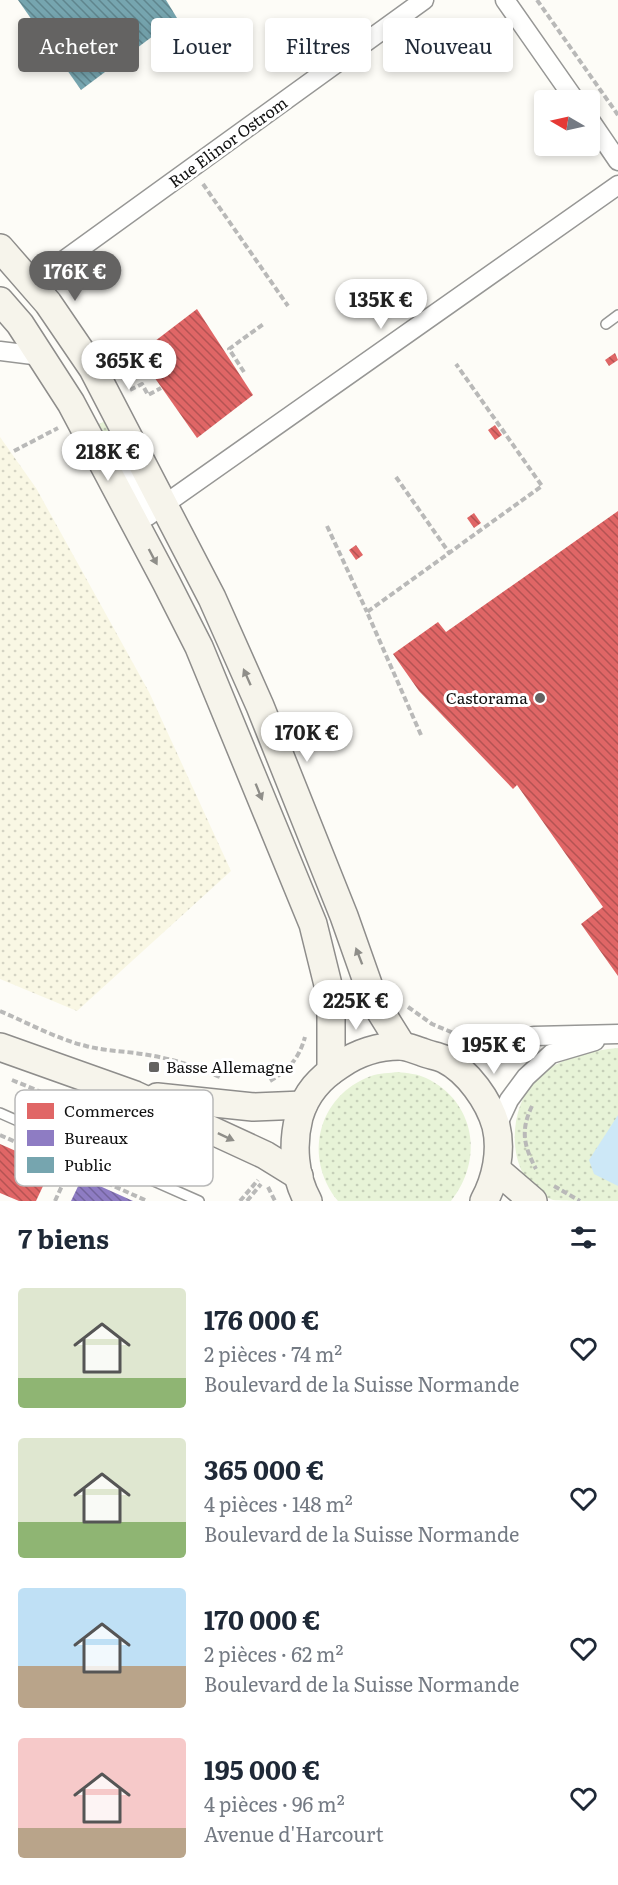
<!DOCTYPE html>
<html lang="fr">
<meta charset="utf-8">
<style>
body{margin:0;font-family:Literata,serif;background:#f6f6f7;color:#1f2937;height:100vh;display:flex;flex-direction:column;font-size:22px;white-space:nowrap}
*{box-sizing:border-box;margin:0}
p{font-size:20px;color:#747a83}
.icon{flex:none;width:33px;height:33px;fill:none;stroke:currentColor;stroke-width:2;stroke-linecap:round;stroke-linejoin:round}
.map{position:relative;height:1201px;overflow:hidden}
.side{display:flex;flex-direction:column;background:#fff;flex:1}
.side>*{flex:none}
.top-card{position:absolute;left:18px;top:18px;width:582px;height:54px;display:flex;gap:12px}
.needle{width:39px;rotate:279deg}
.controls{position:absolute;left:534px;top:90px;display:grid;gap:12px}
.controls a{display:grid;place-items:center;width:66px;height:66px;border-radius:6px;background:#fff;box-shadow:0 3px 9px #0003;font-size:30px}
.price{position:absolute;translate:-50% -51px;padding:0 14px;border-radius:21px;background:#fff;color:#222;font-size:20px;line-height:39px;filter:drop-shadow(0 2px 3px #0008)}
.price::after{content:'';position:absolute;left:50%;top:36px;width:18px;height:14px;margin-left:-9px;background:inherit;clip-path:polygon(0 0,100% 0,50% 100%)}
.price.active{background:#646362;color:#fff}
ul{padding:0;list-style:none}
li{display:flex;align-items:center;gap:18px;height:150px;padding:0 18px}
li span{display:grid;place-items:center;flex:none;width:168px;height:120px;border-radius:6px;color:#555}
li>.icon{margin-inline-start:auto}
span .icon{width:72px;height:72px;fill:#fffc;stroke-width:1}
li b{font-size:26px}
h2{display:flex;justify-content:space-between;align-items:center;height:72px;padding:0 18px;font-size:26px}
.chip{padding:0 21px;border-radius:6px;background:#fff;box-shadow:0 3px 9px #0003;font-size:21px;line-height:54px}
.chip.active{background:#646362;color:#fff}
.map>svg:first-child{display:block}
.farmland{fill:url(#farmland-dots)}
.grass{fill:url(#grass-dots)}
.water{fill:#cde8f7}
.shops{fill:url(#shops-back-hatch)}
.offices{fill:url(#offices-back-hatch)}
.public{fill:url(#public-back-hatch)}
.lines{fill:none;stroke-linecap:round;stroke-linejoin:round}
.lane-casing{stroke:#979795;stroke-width:12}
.street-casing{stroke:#979795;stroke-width:21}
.secondary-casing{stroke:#8e8d8b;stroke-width:30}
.path{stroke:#b9b9b8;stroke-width:4;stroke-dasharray:6 3;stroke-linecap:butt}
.lane{stroke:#fffffe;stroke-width:9}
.street{stroke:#fffffe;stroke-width:18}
.secondary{stroke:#f6f4eb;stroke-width:27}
.oneway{fill:#8f8e89}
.poi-dot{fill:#646362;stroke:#fff;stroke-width:2}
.labels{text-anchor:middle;stroke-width:6;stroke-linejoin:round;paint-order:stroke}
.street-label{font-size:16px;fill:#111;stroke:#fff}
.poi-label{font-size:16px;fill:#111;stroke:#fff;text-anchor:end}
.key{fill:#fff;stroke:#b8b8b8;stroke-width:1.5}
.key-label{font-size:16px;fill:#111}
</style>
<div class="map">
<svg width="618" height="1201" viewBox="0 0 618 1201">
<defs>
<pattern id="farmland-dots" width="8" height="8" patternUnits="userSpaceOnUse" patternTransform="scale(1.5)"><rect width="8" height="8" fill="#f9f7e4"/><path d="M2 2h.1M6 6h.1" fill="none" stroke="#d4d3c3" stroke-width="1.8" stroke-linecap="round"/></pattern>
<pattern id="grass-dots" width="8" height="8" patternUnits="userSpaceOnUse" patternTransform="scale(1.5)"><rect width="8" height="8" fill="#e7f3d7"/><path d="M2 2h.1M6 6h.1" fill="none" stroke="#c5cfb8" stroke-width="1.8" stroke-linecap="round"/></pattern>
<pattern id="shops-back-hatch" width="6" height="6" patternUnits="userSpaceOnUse" patternTransform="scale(1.5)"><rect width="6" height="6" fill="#e06666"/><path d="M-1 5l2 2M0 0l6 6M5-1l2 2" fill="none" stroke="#b45353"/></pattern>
<pattern id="offices-back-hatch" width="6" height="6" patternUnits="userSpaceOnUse" patternTransform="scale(1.5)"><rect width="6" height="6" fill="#8e7cc3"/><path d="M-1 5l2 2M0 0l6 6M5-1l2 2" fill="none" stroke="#73649d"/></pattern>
<pattern id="public-back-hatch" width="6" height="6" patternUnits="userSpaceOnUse" patternTransform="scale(1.5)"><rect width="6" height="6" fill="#76a5af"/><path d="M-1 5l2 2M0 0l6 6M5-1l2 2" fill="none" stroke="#5f858d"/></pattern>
</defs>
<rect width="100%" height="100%" fill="#fdfcf7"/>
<path class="farmland" d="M0,437L36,488L149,692L231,871L77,1011L0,979Z"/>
<g class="grass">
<path d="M107,420L148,507L116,444L99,434L95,426Z"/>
<path d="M618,1048V1201C603,1201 566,1201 553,1200C505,1183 505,1110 537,1078C556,1059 592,1050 618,1048Z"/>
<path d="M398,1072C407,1073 418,1074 426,1078C476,1102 484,1160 451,1201H338C303,1158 317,1096 371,1076C379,1073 390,1073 398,1072Z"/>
</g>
<path class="water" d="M618,1115V1186L594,1174L589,1160Z"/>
<g class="shops">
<path d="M197,309L253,395L197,438L138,354Z"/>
<path d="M615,353L618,360L609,366L605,360Z"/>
<path d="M495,425L502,435L495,440L488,430Z"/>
<path d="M618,511V976L581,924L603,907L517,785L513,789L419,691L393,654L438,622L446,632Z"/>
<path d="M474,513L481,523L474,528L467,518Z"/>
<path d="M356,545L363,555L356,560L349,550Z"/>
<path d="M0,1144L52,1167L36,1201H19L0,1193Z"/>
</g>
<path class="offices" d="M82,1178L133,1201H71Z"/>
<path class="public" d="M18,0H166L177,18L81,90Z"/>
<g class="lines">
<defs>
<g id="lane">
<path d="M606,324L618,315"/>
<path d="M0,1113L199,1201"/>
</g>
<g id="street">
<path d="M505,0L575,100"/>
<path d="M590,120L618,161"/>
<path d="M31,284L424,0"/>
<path d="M0,351L41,356"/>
<path d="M114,457L148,516L618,185"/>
<path d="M444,1059L498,1043L534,1036L618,1034"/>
<path d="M496,1128L509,1100L526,1077L551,1054L595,1041"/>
</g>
<g id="secondary">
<path d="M0,248L48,303L93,369L212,598L260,706L344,916L374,1001L402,1046"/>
<path d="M0,301L20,324L71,403L166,582L199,647L313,924L331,997V1071"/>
<path d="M0,1047L135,1095L265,1155L299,1176"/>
<path d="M157,1097L253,1107L303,1105"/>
<path d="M497,1170L533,1201"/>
<path d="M308,1201C294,1176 292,1144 299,1117C306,1093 320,1078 340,1065C357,1053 379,1046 400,1046C407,1046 415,1050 422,1052C429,1055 437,1056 444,1059C468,1071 489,1101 496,1126C502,1151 496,1179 484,1201"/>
</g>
</defs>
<use href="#lane" class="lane-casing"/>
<use href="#street" class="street-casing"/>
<use href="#secondary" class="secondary-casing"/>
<g class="path">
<path d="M537,0L618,115"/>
<path d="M203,184L288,306"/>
<path d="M244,372L229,349L265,323"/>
<path d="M130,390L142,384L148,395L161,388"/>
<path d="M14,451L58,428"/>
<path d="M396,477L450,554"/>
<path d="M327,526L367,612"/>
<path d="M421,735L367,612L542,486L456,364"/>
<path d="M408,1007L432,1024L456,1034"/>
<path d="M0,1011C28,1023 57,1039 86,1046C105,1051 123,1051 142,1054C170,1058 196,1066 222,1078"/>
<path d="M12,1080L90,1112L113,1119L137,1134L208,1158"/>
<path d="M270,1081C289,1070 299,1058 305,1037"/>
<path d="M532,1106C520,1131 524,1146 536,1169"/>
<path d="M0,1135L147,1201"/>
<path d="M554,1186L580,1201"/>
<path d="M268,1187L275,1201"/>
<path d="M55,1201L71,1166"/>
<path d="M240,1201L258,1180"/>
<path d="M247,1201L261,1184"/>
</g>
<use href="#lane" class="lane"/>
<use href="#street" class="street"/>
<use href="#secondary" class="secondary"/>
</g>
<defs><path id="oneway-solid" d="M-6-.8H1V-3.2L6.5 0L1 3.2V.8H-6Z" transform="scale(1.5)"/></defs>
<g class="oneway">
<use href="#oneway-solid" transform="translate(153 557) rotate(62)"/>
<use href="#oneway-solid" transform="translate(247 677) rotate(-114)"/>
<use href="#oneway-solid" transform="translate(259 792) rotate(68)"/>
<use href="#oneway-solid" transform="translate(359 956) rotate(-111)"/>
<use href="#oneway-solid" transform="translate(226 1137) rotate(25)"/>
</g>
<g class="poi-dot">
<circle cx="540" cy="698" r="6"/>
<rect x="148" y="1061" width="12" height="12" rx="3"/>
</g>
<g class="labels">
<g class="street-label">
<text transform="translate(228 142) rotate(-36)" y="6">Rue Elinor Ostrom</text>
</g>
<g class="poi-label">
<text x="528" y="704">Castorama</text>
<text x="166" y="1073" text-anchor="start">Basse Allemagne</text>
</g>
</g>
<rect x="15" y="1090" width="198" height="96" rx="9" class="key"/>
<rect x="27" y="1103" width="27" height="16" fill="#e06666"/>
<rect x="27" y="1130" width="27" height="16" fill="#8e7cc3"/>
<rect x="27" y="1157" width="27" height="16" fill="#76a5af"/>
<g class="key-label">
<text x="64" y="1117">Commerces</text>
<text x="64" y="1144">Bureaux</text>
<text x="64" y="1171">Public</text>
</g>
</svg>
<div class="controls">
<a><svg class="needle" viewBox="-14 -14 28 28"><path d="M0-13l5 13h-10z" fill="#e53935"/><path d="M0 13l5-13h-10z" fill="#747a83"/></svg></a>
</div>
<b class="price active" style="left:75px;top:302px">176K €</b>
<b class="price" style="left:381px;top:330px">135K €</b>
<b class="price" style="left:129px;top:391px">365K €</b>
<b class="price" style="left:108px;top:482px">218K €</b>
<b class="price" style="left:307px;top:763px">170K €</b>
<b class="price" style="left:356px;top:1031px">225K €</b>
<b class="price" style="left:494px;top:1075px">195K €</b>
<div class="top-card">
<a class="chip active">Acheter</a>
<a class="chip">Louer</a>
<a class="chip">Filtres</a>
<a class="chip">Nouveau</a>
</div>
</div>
<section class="side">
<h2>7 biens<svg class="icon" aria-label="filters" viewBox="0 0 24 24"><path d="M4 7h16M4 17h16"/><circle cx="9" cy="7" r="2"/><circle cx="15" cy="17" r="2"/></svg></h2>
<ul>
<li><span style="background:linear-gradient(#dfe7d0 75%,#8fb573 0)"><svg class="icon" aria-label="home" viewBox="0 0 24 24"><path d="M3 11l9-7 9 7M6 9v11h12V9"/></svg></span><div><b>176 000 €</b><p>2 pièces · 74 m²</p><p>Boulevard de la Suisse Normande</p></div><svg class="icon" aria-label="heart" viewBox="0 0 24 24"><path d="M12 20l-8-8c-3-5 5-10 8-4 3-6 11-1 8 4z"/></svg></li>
<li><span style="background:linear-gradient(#dfe7d0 70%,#8fb573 0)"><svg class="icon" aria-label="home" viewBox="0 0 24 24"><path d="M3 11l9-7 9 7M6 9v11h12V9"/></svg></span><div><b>365 000 €</b><p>4 pièces · 148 m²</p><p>Boulevard de la Suisse Normande</p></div><svg class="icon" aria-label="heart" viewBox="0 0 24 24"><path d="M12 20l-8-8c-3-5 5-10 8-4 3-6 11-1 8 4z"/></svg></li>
<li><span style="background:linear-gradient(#bfe0f5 65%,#b9a48a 0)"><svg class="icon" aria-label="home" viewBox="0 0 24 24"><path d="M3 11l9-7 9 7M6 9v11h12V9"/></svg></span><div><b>170 000 €</b><p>2 pièces · 62 m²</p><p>Boulevard de la Suisse Normande</p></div><svg class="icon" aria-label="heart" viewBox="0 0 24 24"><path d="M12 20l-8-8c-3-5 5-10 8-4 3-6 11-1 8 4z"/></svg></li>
<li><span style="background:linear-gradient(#f6c9c9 75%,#b9a48a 0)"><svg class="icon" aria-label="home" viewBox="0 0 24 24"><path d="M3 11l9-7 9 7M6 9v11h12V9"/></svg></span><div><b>195 000 €</b><p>4 pièces · 96 m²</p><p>Avenue d'Harcourt</p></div><svg class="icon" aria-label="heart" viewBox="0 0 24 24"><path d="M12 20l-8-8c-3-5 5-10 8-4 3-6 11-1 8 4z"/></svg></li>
</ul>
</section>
